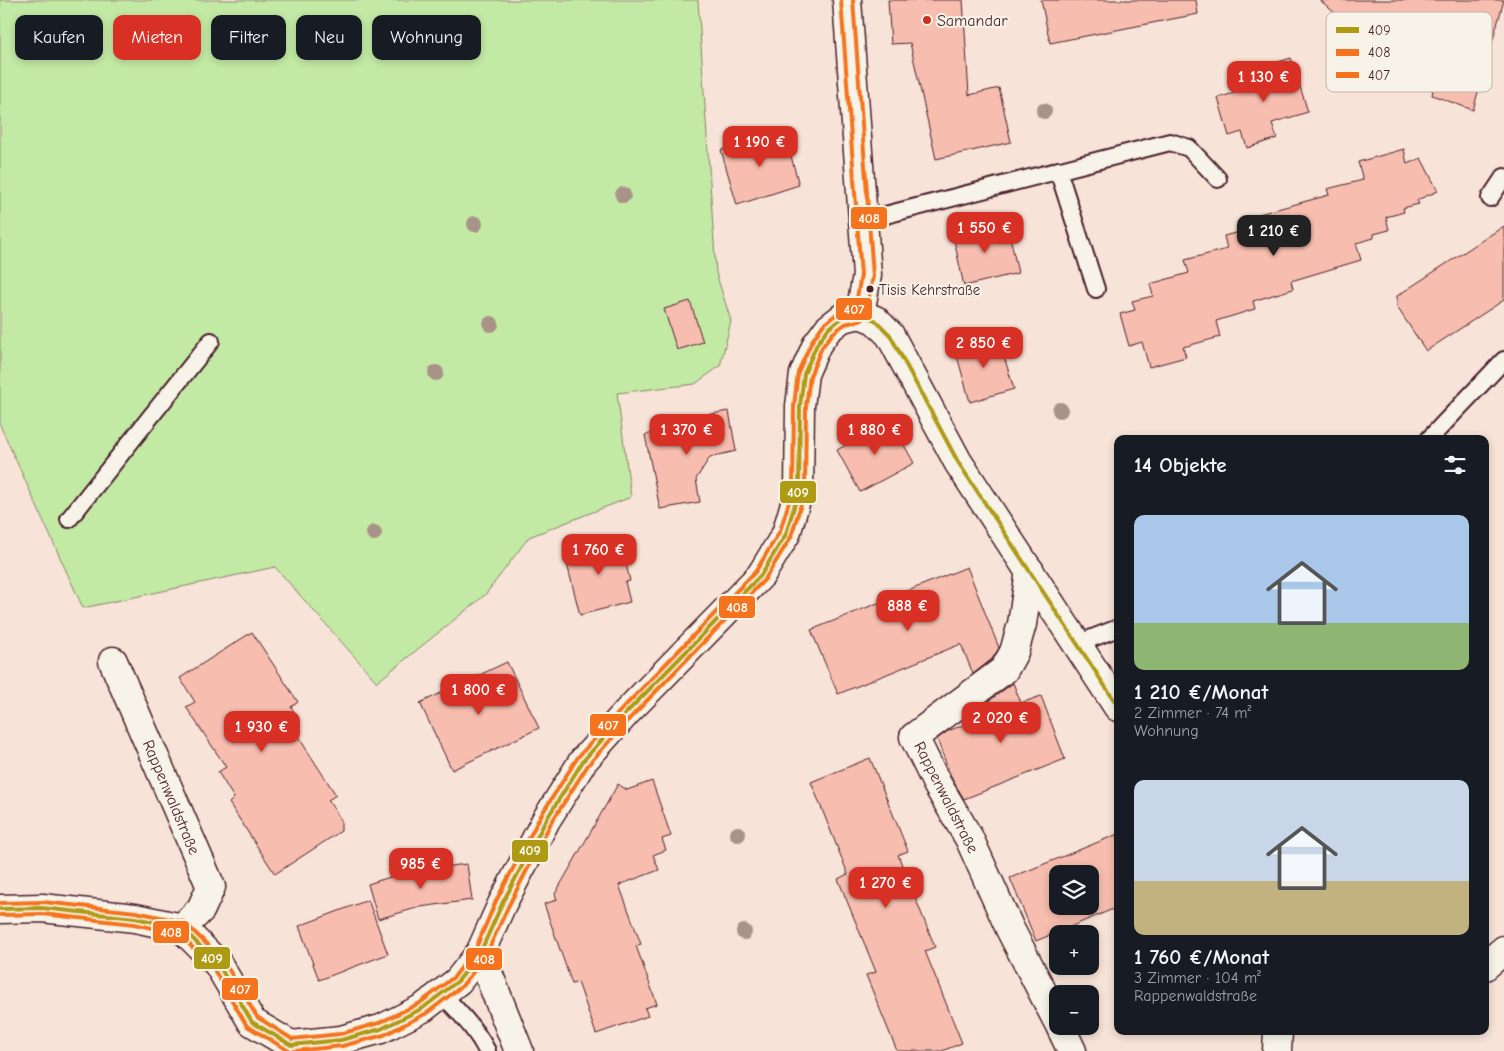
<!DOCTYPE html>
<html lang="de">
<meta charset="utf-8">
<style>
body{margin:0;font-family:"Comic Neue",sans-serif;background:#20242c;color:#f1f3f6;height:100vh;display:flex;flex-direction:column;font-size:19px;white-space:nowrap}
*{box-sizing:border-box;margin:0}
p{font-size:16px;color:#9ea1a6}
.icon{flex:none;width:28px;height:28px;fill:none;stroke:currentColor;stroke-width:2;stroke-linecap:round;stroke-linejoin:round}
.map{position:relative;flex:1;overflow:hidden}
.side{position:absolute;left:1114px;top:435px;width:375px;height:600px;display:flex;flex-direction:column;background:#171b24;border-radius:10px;box-shadow:0 2px 8px #0003}
.side>*{flex:none}
.top-card{position:absolute;left:15px;top:15px;width:475px;height:45px;display:flex;gap:10px}
.buttons{position:absolute;left:1049px;top:865px;display:grid;gap:10px}
.buttons a{display:grid;place-items:center;width:50px;height:50px;border-radius:10px;background:#171b24;box-shadow:0 2px 8px #0003;font-size:25px}
.price{position:absolute;translate:-50% -42px;padding:0 11px;border-radius:10px;background:#d93025;color:#fff;font-size:16px;line-height:32px;filter:drop-shadow(0 1px 2px #0008)}
.price::after{content:'';position:absolute;left:50%;top:30px;width:15px;height:11px;margin-left:-8px;background:inherit;clip-path:polygon(0 0,100% 0,50% 100%)}
.price.current{background:#222;color:#fff}
ul{padding:0;list-style:none}
li{display:grid;align-content:center;gap:10px;height:265px;padding:0 20px}
li span{display:grid;place-items:center;height:155px;border-radius:10px;color:#555}
li>.icon{margin-inline-start:auto}
span .icon{width:90px;height:90px;fill:#fffc;stroke-width:1}
li b{font-size:21px}
h2{display:flex;justify-content:space-between;align-items:center;height:60px;padding:0 20px;font-size:21px}
.pill{padding:0 18px;border-radius:10px;background:#171b24;box-shadow:0 2px 8px #0003;font-size:18px;line-height:45px}
.pill.current{background:#d93025;color:#fff}
.map>svg:first-child{display:block}
.green{fill:#c3eaa5;stroke:#868468}
.building{fill:#f7bdaf;stroke:#4a1f2b;fill-rule:evenodd}
.lines{fill:none;stroke-linecap:round;stroke-linejoin:round}
.lane-casing{stroke:#4a1f2b;stroke-width:20}
.street-casing{stroke:#4a1f2b;stroke-width:31}
.lane{stroke:#f7f3e8;stroke-width:16}
.street{stroke:#f7f3e8;stroke-width:28}
.bus-1-casing{stroke:#f7f3e8;stroke-width:8}
.bus-2-casing{stroke:#f7f3e8;stroke-width:8}
.bus-3-casing{stroke:#f7f3e8;stroke-width:8}
.bus-1{stroke:#ae9a13;stroke-width:4}
.bus-2{stroke:#f4731c;stroke-width:4}
.bus-3{stroke:#f4731c;stroke-width:4}
.tree{fill:#a89389}
.poi-dot{fill:#c8321e;stroke:#f7f3e8;stroke-width:2}
.bus-dot{fill:#4a1f2b;stroke:#f7f3e8;stroke-width:2}
.labels{text-anchor:middle;stroke-width:4;stroke-linejoin:round;paint-order:stroke}
.bus-label{font-size:15px;fill:#4a1f2b;stroke:#f7f3e8;text-anchor:start}
.poi-label{font-size:16px;fill:#4a1f2b;stroke:#f7f3e8;text-anchor:start}
.street-label{font-size:16px;fill:#4a1f2b;stroke:#f7f3e8}
.key{fill:#f7f3e8;stroke:#c3b3af;stroke-width:1}
.key-label{font-size:14px;fill:#4a1f2b}
.line-badge{stroke:#f7f3e8;stroke-width:2}
.badge-label{font-size:14px;text-anchor:middle;font-weight:bold;fill:#fff}
</style>
<div class="map">
<svg width="1504" height="1051" viewBox="0 0 1504 1051">
<rect width="100%" height="100%" fill="#f7e3d7"/>
<filter id="ink" filterUnits="userSpaceOnUse"><feTurbulence type="fractalNoise" baseFrequency=".02" numOctaves="2"/><feDisplacementMap in="SourceGraphic" scale="10" xChannelSelector="R" yChannelSelector="G"/><feConvolveMatrix kernelMatrix="1 2 1 2 8 2 1 2 1" color-interpolation-filters="sRGB"/></filter>
<g filter="url(#ink)">
<path class="green" d="M0,0H698L716,273L731,321L720,366L695,384L617,393L631,497L529,537L485,595L377,682L275,567L83,608L0,425Z"/>
<g class="building">
<path d="M888,0H963L969,95L999,88L1011,142L936,159L910,43L891,44Z"/>
<path d="M1041,0H1196L1198,14L1050,43Z"/>
<path d="M1320,0H1504L1473,110L1432,95L1433,90L1415,83L1419,72L1397,53L1372,32H1356Z"/>
<path d="M1291,58L1308,112L1272,123L1277,138L1247,148L1242,132L1229,136L1218,98L1250,88L1246,72Z"/>
<path d="M784,131L799,185L737,205L721,150Z"/>
<path d="M1404,149L1407,164L1421,158L1438,191L1417,200L1419,204L1403,208L1404,212L1386,217L1389,230L1374,234V238L1356,243L1361,260L1291,281L1293,289L1253,301L1255,309L1216,321L1220,337L1183,347L1186,357L1149,367L1142,342L1129,346L1120,314L1135,310L1132,301L1153,296L1150,284L1189,273L1185,260L1227,249L1224,236L1262,226L1259,214L1329,195L1327,189L1363,180L1358,162Z"/>
<path d="M1007,223L1018,273L964,286L953,235Z"/>
<path d="M1504,226V300L1426,351L1397,307V296Z"/>
<path d="M690,301L703,342L677,350L664,309Z"/>
<path d="M998,337L1014,389L970,402L955,349Z"/>
<path d="M729,411L736,451L710,457L696,479L700,502L660,509L645,435L680,427L686,418Z"/>
<path d="M890,420L914,463L860,492L837,450Z"/>
<path d="M620,538L630,581L625,582L630,602L580,615L564,552Z"/>
<path d="M967,567L999,648L992,659L973,674L961,644L838,694L811,630Z"/>
<path d="M252,632L298,702L291,707L299,719L290,724L336,795L328,800L341,820V831L275,874L229,803L234,798L218,772L226,767L186,707L195,702L180,678Z"/>
<path d="M507,662L539,728L452,770L420,703Z"/>
<path d="M1013,683L1021,703L1041,696L1065,759L964,799L952,779L937,739L948,731L989,715L985,704Z"/>
<path d="M870,758L908,851L898,855L935,947L925,951L962,1043L942,1051H897L866,975L876,972L838,879L848,874L811,782Z"/>
<path d="M652,781L671,836L662,839L666,850L653,855L659,870L619,885L641,944L636,946L657,1004L645,1008L648,1016L596,1034L578,982L572,984L544,904L557,900L555,894L618,784L627,790Z"/>
<path d="M1118,834V907L1036,941L1010,878ZM1058,874H1090V906H1058Z"/>
<path d="M467,864L472,900L420,907L378,919L368,884L409,871Z"/>
<path d="M368,900L388,954L319,980L299,926Z"/>
</g>
<g class="lines">
<defs>
<g id="lane">
<path d="M1058,170L1096,289"/>
<path d="M1490,198L1504,177"/>
<path d="M862,221L1170,142L1189,148L1218,179"/>
<path d="M1429,439L1504,360"/>
<path d="M69,519L211,341"/>
<path d="M1077,644L1118,628"/>
<path d="M441,994C459,1011 476,1029 487,1051"/>
</g>
<g id="street">
<path d="M847,0L867,275L860,314"/>
<path d="M1030,571L1022,624L1014,652L1004,670L914,737L937,784L969,838L1010,929L1058,1022"/>
<path d="M113,661L211,887L201,909L182,928"/>
<path d="M0,909L42,908L135,918L182,928L218,964L252,1022L291,1045L341,1040L381,1029L423,1008L458,981L480,953L502,904L546,820L583,761L627,712L761,575L786,534L799,490L800,406L804,374L817,344L828,329L842,318L860,314L875,320L890,335L958,462L1118,707"/>
<path d="M480,953L519,1051"/>
<path d="M1485,966L1504,950"/>
<path d="M1060,1026L1072,1051"/>
<path d="M1277,1051L1278,1031"/>
</g>
</defs>
<use href="#lane" class="lane-casing"/>
<use href="#street" class="street-casing"/>
<use href="#lane" class="lane"/>
<use href="#street" class="street"/>
<defs>
<path id="bus-1" d="M0,909L42,908L135,918L182,928L218,964L252,1022L291,1045L341,1040L381,1029L423,1008L458,981L480,953L502,904L546,820L583,761L627,712L761,575L786,534L799,490L800,406L804,374L817,344L828,329L842,318L860,314L875,320L890,335L958,462L1118,706"/>
<g id="bus-2">
<path d="M0,915L42,914L134,924L179,934L213,968L247,1026L289,1051"/>
<path d="M294,1051L342,1046L384,1035L427,1013L462,986L485,957L508,907L551,823L588,765L632,716L765,579L791,537L805,491L806,406L810,376L822,347L833,333L845,324L862,320L865,317L873,276L853,0"/>
</g>
<path id="bus-3" d="M0,903L43,902L136,912L184,922L223,960L257,1017L292,1039L340,1034L379,1023L420,1003L454,977L475,950L496,901L540,817L578,757L623,708L756,571L780,531L793,489L794,406L798,372L812,341L823,325L839,312L855,309L861,275L841,0"/>
</defs>
<use href="#bus-1" class="bus-1-casing"/>
<use href="#bus-2" class="bus-2-casing"/>
<use href="#bus-3" class="bus-3-casing"/>
<use href="#bus-1" class="bus-1"/>
<use href="#bus-2" class="bus-2"/>
<use href="#bus-3" class="bus-3"/>
</g>
<g class="tree">
<circle cx="1044" cy="111" r="8"/>
<circle cx="623" cy="195" r="8"/>
<circle cx="475" cy="224" r="8"/>
<circle cx="491" cy="324" r="8"/>
<circle cx="436" cy="373" r="8"/>
<circle cx="1060" cy="410" r="8"/>
<circle cx="374" cy="533" r="8"/>
<circle cx="738" cy="834" r="8"/>
<circle cx="744" cy="932" r="8"/>
</g>
</g>
<circle class="poi-dot" cx="927" cy="20" r="5"/>
<circle class="bus-dot" cx="870" cy="289" r="4.5"/>
<g class="labels">
<g class="bus-label">
<text x="879" y="295">Tisis Kehrstraße</text>
</g>
<g class="poi-label">
<text x="937" y="26">Samandar</text>
</g>
<g class="street-label">
<text transform="translate(172 797) rotate(67)" y="6">Rappenwaldstraße</text>
<text transform="translate(947 797) rotate(63)" y="6">Rappenwaldstraße</text>
</g>
</g>
<rect x="1326" y="12" width="166" height="80" rx="8" class="key"/>
<rect x="1336" y="27" width="23" height="6" fill="#ae9a13"/>
<rect x="1336" y="49" width="23" height="7" fill="#f4731c"/>
<rect x="1336" y="72" width="23" height="6" fill="#f4731c"/>
<g class="key-label">
<text x="1368" y="35">409</text>
<text x="1368" y="57">408</text>
<text x="1368" y="80">407</text>
</g>
<g class="line-badge">
<rect x="850" y="206" width="38" height="24" rx="5" fill="#f4731c"/>
<rect x="835" y="297" width="38" height="24" rx="5" fill="#f4731c"/>
<rect x="779" y="480" width="38" height="24" rx="5" fill="#ae9a13"/>
<rect x="718" y="595" width="38" height="24" rx="5" fill="#f4731c"/>
<rect x="589" y="713" width="38" height="24" rx="5" fill="#f4731c"/>
<rect x="511" y="839" width="38" height="24" rx="5" fill="#ae9a13"/>
<rect x="152" y="920" width="38" height="24" rx="5" fill="#f4731c"/>
<rect x="193" y="946" width="38" height="24" rx="5" fill="#ae9a13"/>
<rect x="465" y="947" width="38" height="24" rx="5" fill="#f4731c"/>
<rect x="221" y="977" width="38" height="24" rx="5" fill="#f4731c"/>
</g>
<g class="badge-label">
<text x="869" y="223">408</text>
<text x="854" y="314">407</text>
<text x="798" y="497">409</text>
<text x="737" y="612">408</text>
<text x="608" y="730">407</text>
<text x="530" y="855">409</text>
<text x="171" y="937">408</text>
<text x="212" y="963">409</text>
<text x="484" y="964">408</text>
<text x="240" y="994">407</text>
</g>
</svg>
<div class="buttons">
<a><svg class="icon" aria-label="layers" viewBox="0 0 24 24"><path d="M12 4l9 5-9 5-9-5zM3 14l9 5 9-5"/></svg></a>
<a>+</a>
<a>−</a>
</div>
<b class="price" style="left:1264px;top:103px">1 130 €</b>
<b class="price" style="left:760px;top:168px">1 190 €</b>
<b class="price" style="left:985px;top:254px">1 550 €</b>
<b class="price current" style="left:1274px;top:257px">1 210 €</b>
<b class="price" style="left:984px;top:369px">2 850 €</b>
<b class="price" style="left:687px;top:456px">1 370 €</b>
<b class="price" style="left:875px;top:456px">1 880 €</b>
<b class="price" style="left:599px;top:576px">1 760 €</b>
<b class="price" style="left:908px;top:632px">888 €</b>
<b class="price" style="left:479px;top:716px">1 800 €</b>
<b class="price" style="left:1001px;top:744px">2 020 €</b>
<b class="price" style="left:262px;top:753px">1 930 €</b>
<b class="price" style="left:421px;top:890px">985 €</b>
<b class="price" style="left:886px;top:909px">1 270 €</b>
<div class="top-card">
<a class="pill">Kaufen</a>
<a class="pill current">Mieten</a>
<a class="pill">Filter</a>
<a class="pill">Neu</a>
<a class="pill">Wohnung</a>
</div>
<section class="side">
<h2>14 Objekte<svg class="icon" aria-label="filters" viewBox="0 0 24 24"><path d="M4 7h16M4 17h16"/><circle cx="9" cy="7" r="2"/><circle cx="15" cy="17" r="2"/></svg></h2>
<ul>
<li><span style="background:linear-gradient(#a9c7e8 70%,#8fb573 0)"><svg class="icon" aria-label="home" viewBox="0 0 24 24"><path d="M3 11l9-7 9 7M6 9v11h12V9"/></svg></span><div><b>1 210 €/Monat</b><p>2 Zimmer · 74 m²</p><p>Wohnung</p></div></li>
<li><span style="background:linear-gradient(#c9d6e8 65%,#c2b280 0)"><svg class="icon" aria-label="home" viewBox="0 0 24 24"><path d="M3 11l9-7 9 7M6 9v11h12V9"/></svg></span><div><b>1 760 €/Monat</b><p>3 Zimmer · 104 m²</p><p>Rappenwaldstraße</p></div></li>
</ul>
</section>
</div>
